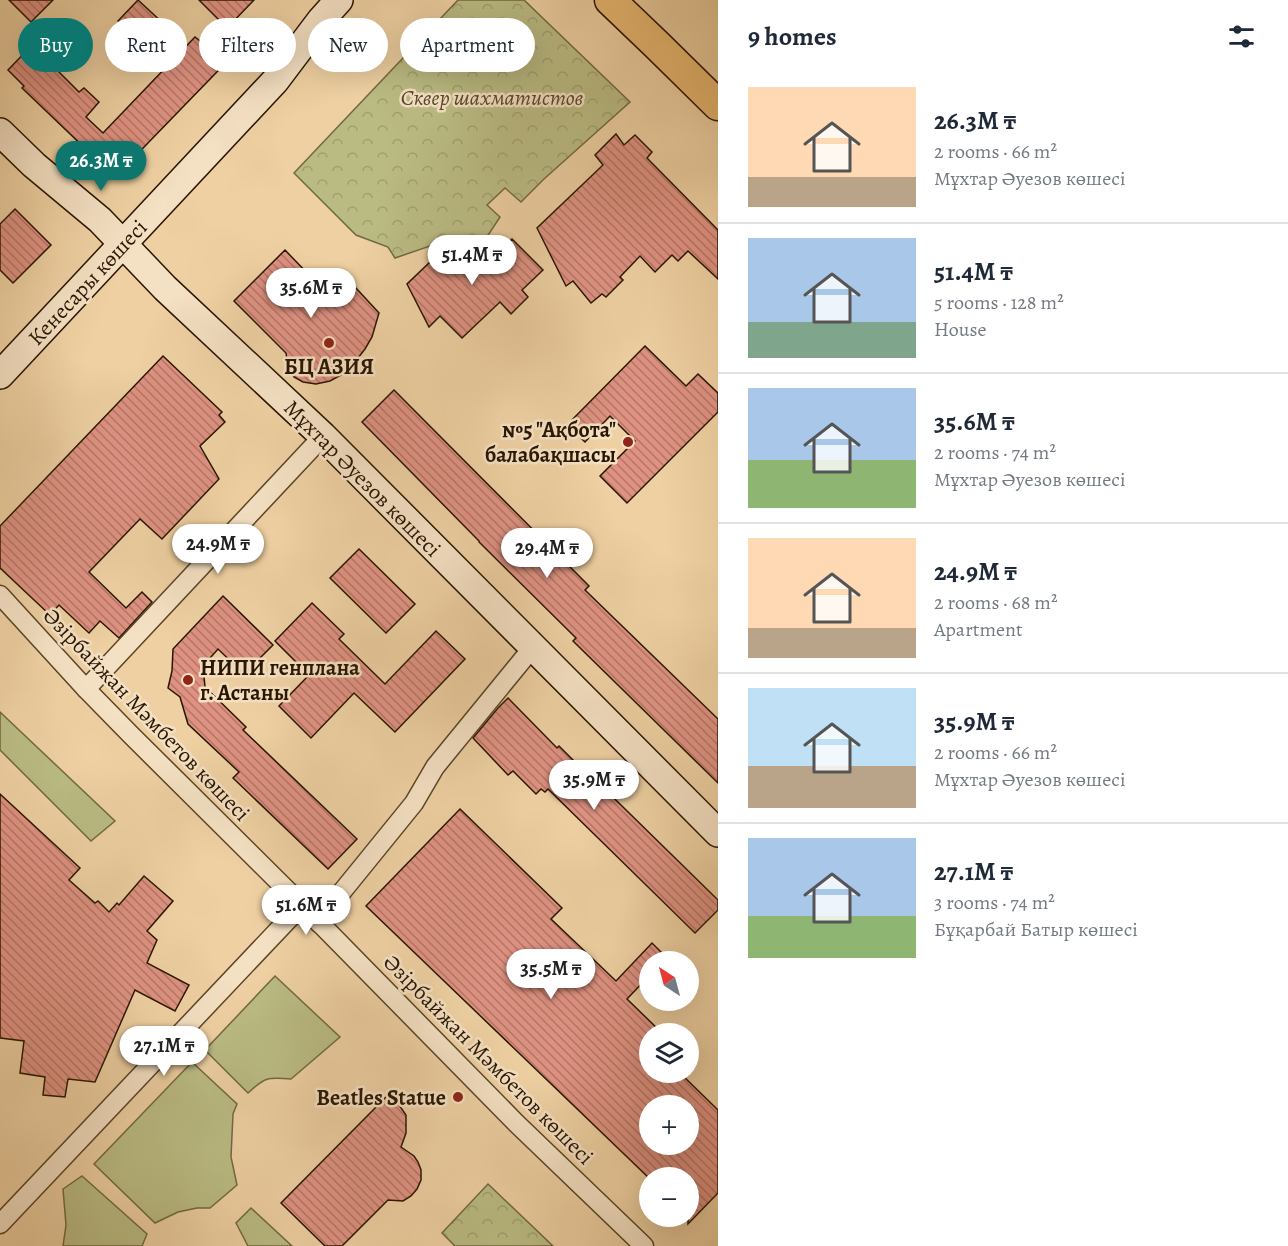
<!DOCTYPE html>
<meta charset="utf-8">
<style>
body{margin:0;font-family:Alegreya,serif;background:#f6f6f7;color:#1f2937;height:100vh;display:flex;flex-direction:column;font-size:22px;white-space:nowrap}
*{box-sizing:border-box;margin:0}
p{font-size:20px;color:#747a83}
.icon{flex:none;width:33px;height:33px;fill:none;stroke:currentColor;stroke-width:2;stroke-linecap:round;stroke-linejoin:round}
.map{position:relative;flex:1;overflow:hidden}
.panel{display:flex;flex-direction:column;background:#fff;width:570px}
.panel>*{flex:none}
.hud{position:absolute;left:18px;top:18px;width:570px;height:54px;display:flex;gap:12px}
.needle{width:39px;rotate:324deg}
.buttons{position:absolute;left:639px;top:951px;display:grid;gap:12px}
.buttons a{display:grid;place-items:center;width:60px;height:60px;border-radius:50%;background:#fff;box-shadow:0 6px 24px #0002;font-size:30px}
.price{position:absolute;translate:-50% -51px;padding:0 14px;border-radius:21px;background:#fff;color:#222;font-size:20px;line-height:39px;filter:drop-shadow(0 2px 3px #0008)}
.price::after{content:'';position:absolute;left:50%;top:36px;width:18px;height:14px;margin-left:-9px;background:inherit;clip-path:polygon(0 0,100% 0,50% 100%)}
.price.active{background:#0f766e;color:#fff}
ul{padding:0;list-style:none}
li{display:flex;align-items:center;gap:18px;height:150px;padding:0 30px}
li+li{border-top:2px solid #e0e1e3}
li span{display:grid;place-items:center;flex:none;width:168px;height:120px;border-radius:0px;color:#555}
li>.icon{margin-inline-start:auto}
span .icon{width:72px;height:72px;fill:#fffc;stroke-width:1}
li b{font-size:26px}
h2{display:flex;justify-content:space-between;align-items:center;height:72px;padding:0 30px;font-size:26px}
.chip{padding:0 21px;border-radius:27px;background:#fff;box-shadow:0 6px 24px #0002;font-size:21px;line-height:54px}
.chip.active{background:#0f766e;color:#fff}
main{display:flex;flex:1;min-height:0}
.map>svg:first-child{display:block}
.green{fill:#babb83;stroke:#726842;stroke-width:1.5}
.park{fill:url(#park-crowns);stroke:#726842;stroke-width:1.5}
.building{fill:url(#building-back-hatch);stroke:#291500;stroke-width:1.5;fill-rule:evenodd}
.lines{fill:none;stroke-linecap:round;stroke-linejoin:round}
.street-casing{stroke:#5a4428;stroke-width:21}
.secondary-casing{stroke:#291500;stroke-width:30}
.primary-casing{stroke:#291500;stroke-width:33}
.street{stroke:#f4e0c3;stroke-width:18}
.secondary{stroke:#f4e0c3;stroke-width:27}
.primary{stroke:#e7b871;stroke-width:30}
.poi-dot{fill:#8f2418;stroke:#f4e0c3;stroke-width:2}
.labels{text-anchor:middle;stroke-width:5;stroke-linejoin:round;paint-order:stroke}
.park-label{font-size:22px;font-style:italic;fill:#544727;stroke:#f4e0c3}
.street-label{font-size:22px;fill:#291500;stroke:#f4e0c3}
.poi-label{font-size:22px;font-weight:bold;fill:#291500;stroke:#f4e0c3;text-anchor:end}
</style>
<main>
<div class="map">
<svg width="718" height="1246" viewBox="0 0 718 1246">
<defs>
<pattern id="park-crowns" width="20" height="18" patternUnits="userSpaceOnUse" patternTransform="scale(1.5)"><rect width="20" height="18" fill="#babb83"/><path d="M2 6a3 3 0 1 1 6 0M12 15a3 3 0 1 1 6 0" fill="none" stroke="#a0a06f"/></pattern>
<pattern id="building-back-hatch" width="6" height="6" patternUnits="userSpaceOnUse" patternTransform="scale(1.5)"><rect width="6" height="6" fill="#df9282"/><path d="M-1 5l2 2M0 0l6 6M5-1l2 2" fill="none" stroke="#b57668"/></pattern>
</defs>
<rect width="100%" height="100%" fill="#eed0a2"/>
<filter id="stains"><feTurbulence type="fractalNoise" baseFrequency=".00333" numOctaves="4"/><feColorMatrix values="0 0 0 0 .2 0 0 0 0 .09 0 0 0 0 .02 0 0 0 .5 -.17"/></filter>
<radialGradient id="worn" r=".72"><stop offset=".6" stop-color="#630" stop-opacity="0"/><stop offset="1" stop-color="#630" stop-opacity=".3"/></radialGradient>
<g class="green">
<path d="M0,712L115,821L91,841L0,750Z"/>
<path d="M275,976L340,1037L291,1079C268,1077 265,1077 248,1093L205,1050Z"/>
<path d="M192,1062L237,1104L233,1114L231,1157L237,1185L210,1208H197L178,1212L155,1223L94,1164Z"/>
<path d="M82,1176L147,1234L142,1246H63L66,1225L63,1189Z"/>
<path d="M251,1208L292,1246H248L236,1223Z"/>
</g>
<g class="park">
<path d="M458,0H524L630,102L544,179L521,202L505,188L487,205L500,217L475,255L456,237L395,258L388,247L356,235L294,173Z"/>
<path d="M488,1184L553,1246H455L442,1233Z"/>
</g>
<g class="building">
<path d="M9,0H53L31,22Z"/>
<path d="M138,0L165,25L146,47L118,21Z"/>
<path d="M199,0H254L227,28Z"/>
<path d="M218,22L243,45L115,177L22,88L24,86L8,70L36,41L49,53L45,58L79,92L84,88L99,102L86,117L103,133L195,37L200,41Z"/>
<path d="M616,134L624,145L635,135L652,152L647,158L718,230V279L688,251L678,261L672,255L655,272L640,256L620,277L623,280L606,297L602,294L591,303L573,281L566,286L537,228L603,165L595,155Z"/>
<path d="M15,209L51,245L13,283L0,270V224Z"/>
<path d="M512,239L543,270L522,290L528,297L511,314L500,302L462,338L440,316L429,327L407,284L451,242L479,271Z"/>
<path d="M285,250L310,276L343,274L379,313L372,337L365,349L354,363L343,374L330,381L316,384L303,382L294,377L288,367L286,353L234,301Z"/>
<path d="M645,346L686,386L698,374L718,393V412L627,503L600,476L635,441L610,416L585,442L567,425Z"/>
<path d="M163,356L222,412L219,415L225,422L200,446L219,479L162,539L140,519L89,572L126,608L142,592L152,602L119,638L100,621L89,633L59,605L50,615L0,568V526Z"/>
<path d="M394,390L589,586L585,590L718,719V783L573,641L576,638L479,542V541L362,422Z"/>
<path d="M359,549L415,604L386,633L330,578Z"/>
<path d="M223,596L273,645L244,674L218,649L203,666L205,687L246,727L243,730L357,839L328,869L233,778L239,772L188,724L180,697L168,688L172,671L173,649Z"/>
<path d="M312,603L344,634L339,639L385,684L436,631L465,659L395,732L354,693L311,738L279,706L309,675L275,641Z"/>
<path d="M508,698L557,748L559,746L576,763L577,762L718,900V910L695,933L548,789L545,792L541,789L536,794L513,771L508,775L473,738L498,708Z"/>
<path d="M0,794L80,868L69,880L95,903L98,901L109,912L117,903L119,905L144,876L173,901L147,931L157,940L147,963L189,985L175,1011L135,990L95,1082L68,1079L65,1097L43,1095L45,1077L20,1073L24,1041L0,1038Z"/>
<path d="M460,809L562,908L551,919L616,981L652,943L671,962H650V975L627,999L663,1034H650V1072H679L718,1110V1193L688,1224V1178H649L366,906ZM650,1106H688V1144H650Z"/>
<path d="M387,1096L397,1102L406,1115V1133L401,1147L414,1156L418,1162L421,1170V1180L417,1189L411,1196L403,1201L388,1200L342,1246H325L281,1203Z"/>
</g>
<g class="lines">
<defs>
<g id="street">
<path d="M0,595L86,689L131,735L302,905L516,1123L644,1246"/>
<path d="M86,689L323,436"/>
<path d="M319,923L332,904L414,803L435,767L533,647"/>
<path d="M0,1224L302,905"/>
</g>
<g id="secondary">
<path d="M0,132L34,165L100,220L165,288L323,436L718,833"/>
<path d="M0,375L275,81L321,20L339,0"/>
</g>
<path id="primary" d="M610,0L657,45L718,105"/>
</defs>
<use href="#street" class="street-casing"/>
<use href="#secondary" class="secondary-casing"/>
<use href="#primary" class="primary-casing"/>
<use href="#street" class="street"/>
<use href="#secondary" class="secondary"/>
<use href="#primary" class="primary"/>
</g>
<g class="poi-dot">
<circle cx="329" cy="343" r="6"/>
<circle cx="628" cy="442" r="6"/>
<circle cx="188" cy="680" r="6"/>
<circle cx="458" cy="1097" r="6"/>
</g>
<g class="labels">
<g class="park-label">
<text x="492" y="105">Сквер шахматистов</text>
</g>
<g class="street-label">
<text transform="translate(87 282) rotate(-47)" y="8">Кенесары көшесі</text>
<text transform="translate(363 478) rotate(45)" y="8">Мұхтар Әуезов көшесі</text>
<text transform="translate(147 714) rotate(46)" y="8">Әзірбайжан Мәмбетов көшесі</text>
<text transform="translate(489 1059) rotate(45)" y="8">Әзірбайжан Мәмбетов көшесі</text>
</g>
<g class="poi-label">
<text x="329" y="374" text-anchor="middle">БЦ АЗИЯ</text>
<text x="616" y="437">№5 "Ақбота"<tspan x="616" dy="25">балабақшасы</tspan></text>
<text x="200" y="675" text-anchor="start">НИПИ генплана<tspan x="200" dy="25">г. Астаны</tspan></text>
<text x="446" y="1105">Beatles Statue</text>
</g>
</g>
<rect width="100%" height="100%" filter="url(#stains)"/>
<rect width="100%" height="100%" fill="url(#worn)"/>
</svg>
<div class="buttons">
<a><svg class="needle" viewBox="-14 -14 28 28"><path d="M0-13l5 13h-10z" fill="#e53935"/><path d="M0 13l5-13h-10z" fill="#747a83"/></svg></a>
<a><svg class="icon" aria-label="layers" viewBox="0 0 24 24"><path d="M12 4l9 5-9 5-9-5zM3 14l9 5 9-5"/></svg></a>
<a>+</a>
<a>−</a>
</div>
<b class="price active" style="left:101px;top:192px">26.3M ₸</b>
<b class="price" style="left:472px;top:286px">51.4M ₸</b>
<b class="price" style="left:311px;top:319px">35.6M ₸</b>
<b class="price" style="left:218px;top:575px">24.9M ₸</b>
<b class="price" style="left:547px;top:579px">29.4M ₸</b>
<b class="price" style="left:594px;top:811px">35.9M ₸</b>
<b class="price" style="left:306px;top:936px">51.6M ₸</b>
<b class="price" style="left:551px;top:1000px">35.5M ₸</b>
<b class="price" style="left:164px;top:1077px">27.1M ₸</b>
<div class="hud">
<a class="chip active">Buy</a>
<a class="chip">Rent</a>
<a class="chip">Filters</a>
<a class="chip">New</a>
<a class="chip">Apartment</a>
</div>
</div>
<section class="panel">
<h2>9 homes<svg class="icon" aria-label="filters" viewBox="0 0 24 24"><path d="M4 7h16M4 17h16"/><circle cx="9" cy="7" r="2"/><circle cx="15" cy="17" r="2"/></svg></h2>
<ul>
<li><span style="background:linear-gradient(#ffd9b3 75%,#b9a48a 0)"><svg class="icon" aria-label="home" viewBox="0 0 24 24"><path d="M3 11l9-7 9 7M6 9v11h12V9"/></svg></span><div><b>26.3M ₸</b><p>2 rooms · 66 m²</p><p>Мұхтар Әуезов көшесі</p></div></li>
<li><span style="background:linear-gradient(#a9c7e8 70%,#7fa58c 0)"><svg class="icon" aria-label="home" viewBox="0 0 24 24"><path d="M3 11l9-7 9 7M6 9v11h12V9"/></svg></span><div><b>51.4M ₸</b><p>5 rooms · 128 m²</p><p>House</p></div></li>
<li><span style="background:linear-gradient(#a9c7e8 60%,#8fb573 0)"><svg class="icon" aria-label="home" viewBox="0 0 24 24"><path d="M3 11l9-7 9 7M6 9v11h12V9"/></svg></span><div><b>35.6M ₸</b><p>2 rooms · 74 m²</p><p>Мұхтар Әуезов көшесі</p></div></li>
<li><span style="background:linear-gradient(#ffd9b3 75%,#b9a48a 0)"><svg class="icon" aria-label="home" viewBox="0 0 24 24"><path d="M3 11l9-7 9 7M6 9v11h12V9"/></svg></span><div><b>24.9M ₸</b><p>2 rooms · 68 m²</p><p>Apartment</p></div></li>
<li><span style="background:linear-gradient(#bfe0f5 65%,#b9a48a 0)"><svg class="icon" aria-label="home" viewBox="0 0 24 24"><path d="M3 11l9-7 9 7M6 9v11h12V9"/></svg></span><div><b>35.9M ₸</b><p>2 rooms · 66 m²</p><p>Мұхтар Әуезов көшесі</p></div></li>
<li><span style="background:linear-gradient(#a9c7e8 65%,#8fb573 0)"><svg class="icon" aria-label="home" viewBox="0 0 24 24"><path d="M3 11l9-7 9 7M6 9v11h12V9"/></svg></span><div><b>27.1M ₸</b><p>3 rooms · 74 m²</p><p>Бұқарбай Батыр көшесі</p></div></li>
</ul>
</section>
</main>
